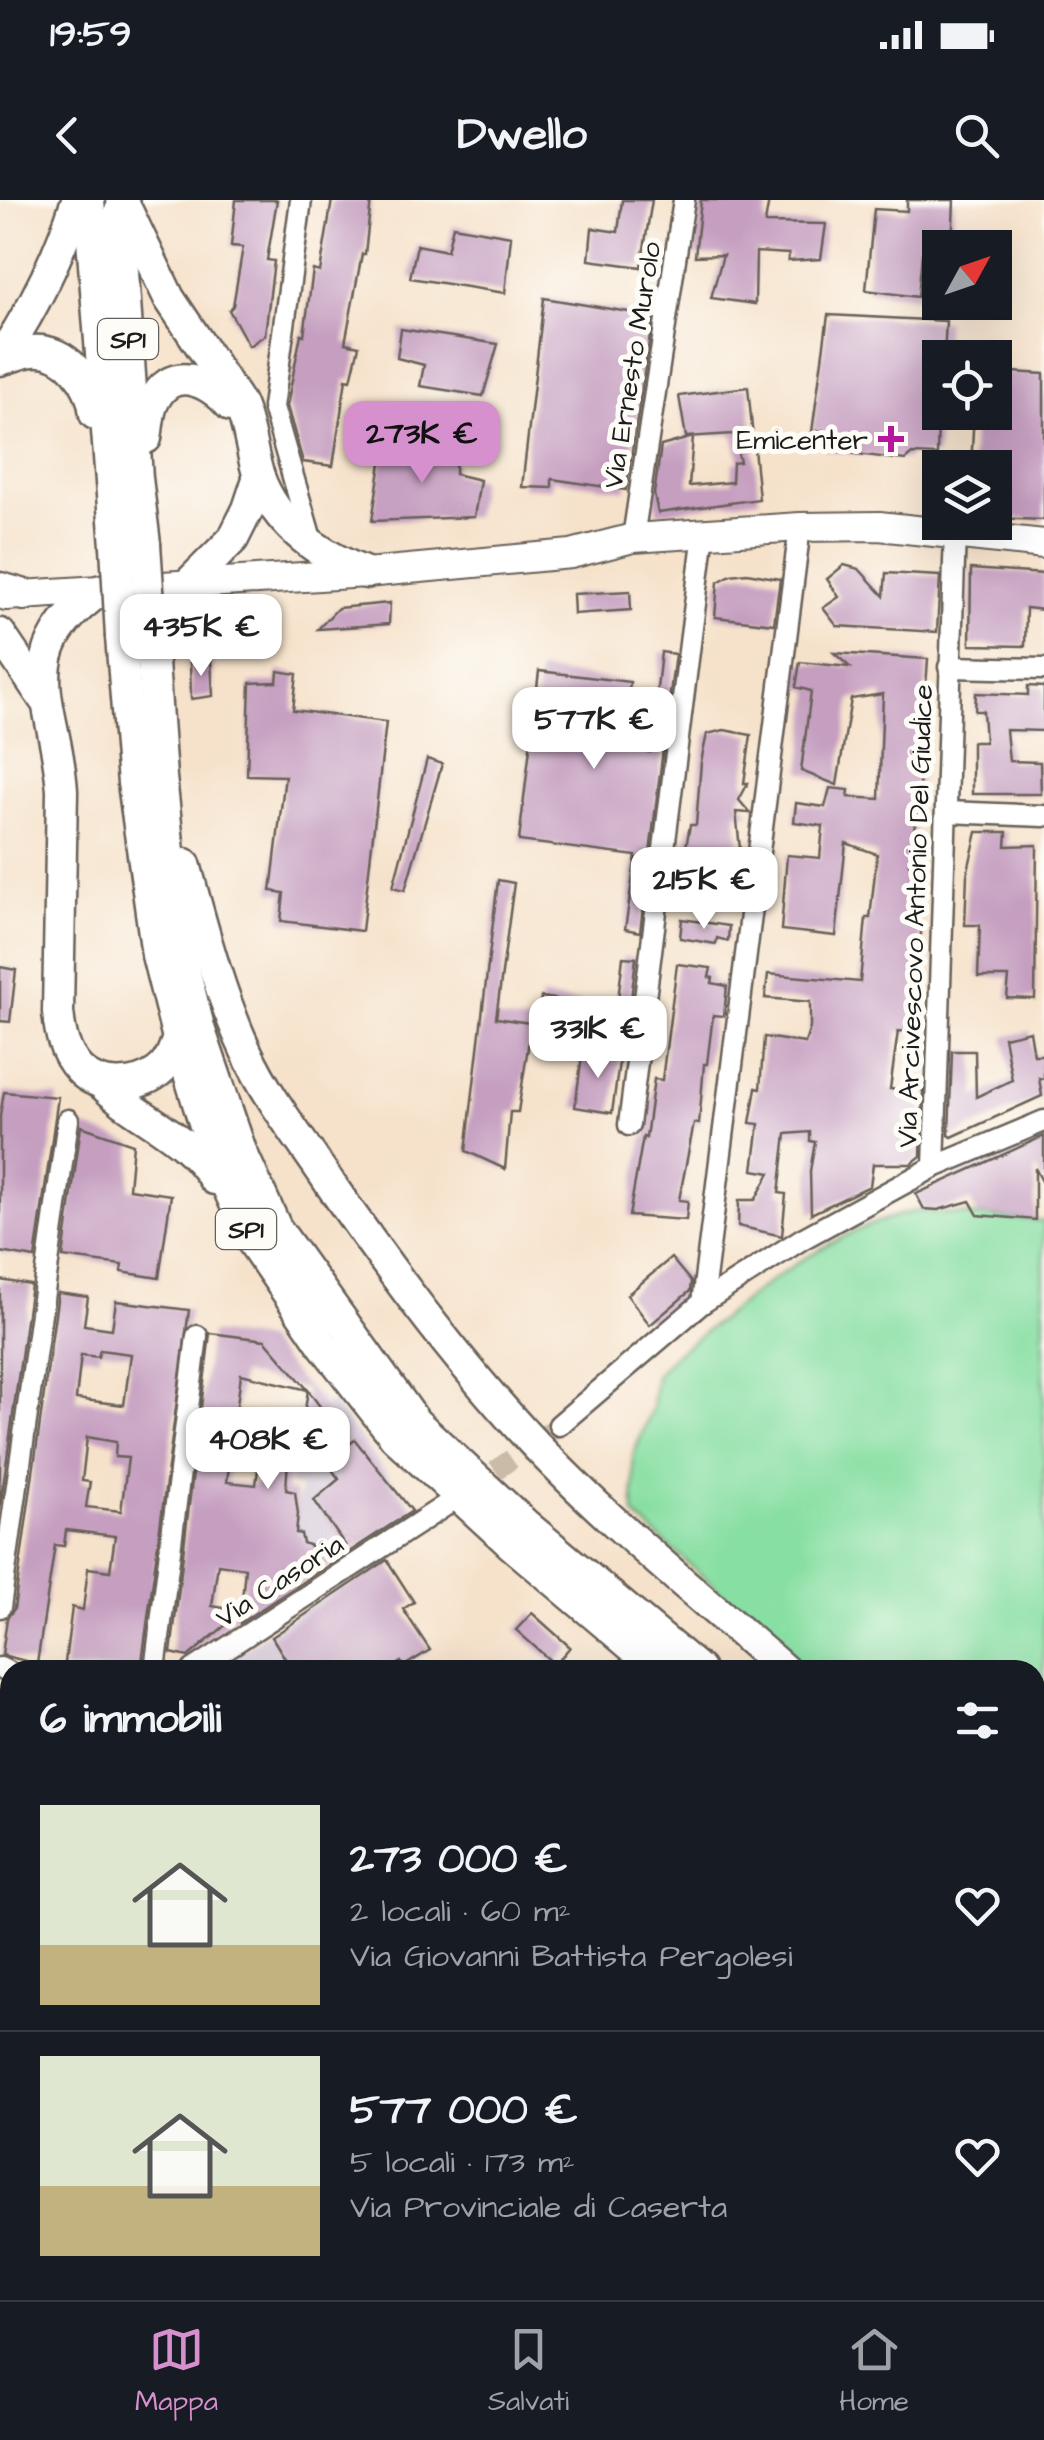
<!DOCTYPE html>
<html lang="it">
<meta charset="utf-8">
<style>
body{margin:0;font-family:"Architects Daughter",sans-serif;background:#242831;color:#f1f3f6;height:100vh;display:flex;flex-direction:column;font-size:38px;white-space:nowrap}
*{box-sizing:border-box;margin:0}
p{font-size:32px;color:#9ea1a6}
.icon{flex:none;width:55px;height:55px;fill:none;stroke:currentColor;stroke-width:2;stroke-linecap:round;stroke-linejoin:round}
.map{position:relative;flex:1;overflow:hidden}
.side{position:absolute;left:0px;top:1460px;width:1045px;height:640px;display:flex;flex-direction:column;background:#171b24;border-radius:30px 30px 0 0;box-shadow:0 10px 40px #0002}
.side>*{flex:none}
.needle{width:65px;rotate:50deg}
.tools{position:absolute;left:922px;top:30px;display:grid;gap:20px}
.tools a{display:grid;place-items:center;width:90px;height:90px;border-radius:0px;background:#171b24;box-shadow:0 10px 40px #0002;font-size:50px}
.price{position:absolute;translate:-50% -85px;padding:0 22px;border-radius:20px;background:#fff;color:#222;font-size:32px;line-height:65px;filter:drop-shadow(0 2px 5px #0008)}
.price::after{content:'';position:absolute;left:50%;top:60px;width:30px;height:22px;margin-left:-15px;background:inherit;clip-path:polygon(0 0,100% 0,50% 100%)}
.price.on{background:#d690ce;color:#111}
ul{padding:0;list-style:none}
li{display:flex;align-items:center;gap:30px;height:250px;padding:0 40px}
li+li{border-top:2px solid #363941}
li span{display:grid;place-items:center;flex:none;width:280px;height:200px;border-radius:0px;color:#555}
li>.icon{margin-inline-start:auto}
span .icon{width:120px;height:120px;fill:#fffc;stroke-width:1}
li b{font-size:42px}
h2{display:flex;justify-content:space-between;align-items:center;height:120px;padding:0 40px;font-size:42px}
.status{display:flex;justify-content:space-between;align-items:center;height:70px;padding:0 50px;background:#171b24;direction:ltr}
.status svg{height:28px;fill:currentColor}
header{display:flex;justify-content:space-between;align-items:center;height:130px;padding:0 40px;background:#171b24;font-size:45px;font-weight:800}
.tabs{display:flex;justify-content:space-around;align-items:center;height:140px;border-top:2px solid #363941;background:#171b24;font-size:28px;color:#9ea1a6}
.tabs a{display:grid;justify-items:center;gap:5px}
.tabs .on{color:#d690ce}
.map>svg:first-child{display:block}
.built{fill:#efd0e7}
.industrial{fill:#cdbed3}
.green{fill:#88dfa3;stroke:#527e60;stroke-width:2.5}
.building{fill:#c59ec0;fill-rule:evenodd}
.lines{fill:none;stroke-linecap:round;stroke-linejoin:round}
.minor-tunnel{stroke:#cabaa8;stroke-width:20;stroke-dasharray:20 10;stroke-linecap:butt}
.minor-casing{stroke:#686159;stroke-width:25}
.major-casing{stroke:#686159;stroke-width:32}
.highway-casing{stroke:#686159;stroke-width:35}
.minor{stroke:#fff;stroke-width:20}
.major{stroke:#fff;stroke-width:28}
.highway{stroke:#fff;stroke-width:30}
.highway-bridge-casing{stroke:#686159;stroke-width:35;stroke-linecap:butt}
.highway-bridge{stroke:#fff;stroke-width:30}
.poi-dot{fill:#b5179e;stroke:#fdfcf7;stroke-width:4}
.labels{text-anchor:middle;stroke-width:10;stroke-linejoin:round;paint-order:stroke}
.shield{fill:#fdfcf7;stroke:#605f5e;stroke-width:2.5}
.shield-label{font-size:25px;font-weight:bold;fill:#1c1c1c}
.street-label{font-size:28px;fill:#1c1c1c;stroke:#fdfcf7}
.poi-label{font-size:28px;fill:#1c1c1c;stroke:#fdfcf7;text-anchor:end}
</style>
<div class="status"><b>19:59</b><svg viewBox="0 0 49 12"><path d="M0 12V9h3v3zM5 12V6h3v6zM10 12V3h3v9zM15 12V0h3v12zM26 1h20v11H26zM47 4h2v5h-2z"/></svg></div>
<header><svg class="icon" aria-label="back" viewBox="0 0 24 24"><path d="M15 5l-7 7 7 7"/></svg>Dwello<svg class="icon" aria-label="search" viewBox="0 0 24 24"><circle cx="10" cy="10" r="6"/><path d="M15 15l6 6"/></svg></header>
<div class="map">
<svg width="1044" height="2100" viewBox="0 0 1044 2100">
<rect width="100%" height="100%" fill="#fdfcf7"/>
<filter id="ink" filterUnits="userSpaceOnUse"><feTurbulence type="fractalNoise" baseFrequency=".01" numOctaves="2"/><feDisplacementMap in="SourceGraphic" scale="20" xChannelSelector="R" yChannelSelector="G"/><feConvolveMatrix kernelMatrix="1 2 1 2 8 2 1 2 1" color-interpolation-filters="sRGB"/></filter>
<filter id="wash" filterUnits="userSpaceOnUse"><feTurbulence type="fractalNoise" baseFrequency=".0048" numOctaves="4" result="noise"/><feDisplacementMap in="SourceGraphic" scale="40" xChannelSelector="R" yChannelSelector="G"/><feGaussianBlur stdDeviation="2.25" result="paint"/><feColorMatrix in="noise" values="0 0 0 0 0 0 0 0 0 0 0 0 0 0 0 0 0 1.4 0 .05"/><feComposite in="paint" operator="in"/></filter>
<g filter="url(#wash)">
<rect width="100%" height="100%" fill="#f6e2cb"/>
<path class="built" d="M4,1687L10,1691V1849L0,1844V1694Z"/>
<g class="industrial">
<path d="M306,1184L325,1205L332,1202L415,1310L283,1396L300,1288L289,1284Z"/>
<path d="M345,1383L400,1470H214L268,1433Z"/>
</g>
<g class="green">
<path d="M916,1011L1044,1021V1682L1035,1674V1470H807L634,1315L633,1256L652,1208L656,1175L672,1157C749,1099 819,1032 916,1011Z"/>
<path d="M0,1956L10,1962V2062L2,2059L0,2063Z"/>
</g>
<g id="blocks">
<g class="building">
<path d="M236,0H277L267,60L274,61L265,135L249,146L229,110L233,106L243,47L231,46Z"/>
<path d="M332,0H371L365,54H362L345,143L359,146L351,180L346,179L333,266L303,262L287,206L301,134L304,135L313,70L320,72Z"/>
<path d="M622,0H652L641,67L589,60L592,28L618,32Z"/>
<path d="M701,0H769L765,23L826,24L821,59L788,61L789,54L756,52L755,104L711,98L723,55L695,56Z"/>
<path d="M907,0H954L952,48H940V54H922L918,97L866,90L874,9L907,11Z"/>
<path d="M453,26L511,36L505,93L410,78L417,45L447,51Z"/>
<path d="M544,98L653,116L626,290L552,279V288L522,287Z"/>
<path d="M828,115L946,121L944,158H940L937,255L912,254L905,260L824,250L823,230L812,232Z"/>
<path d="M401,129L498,144L483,196L420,186L424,165L397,158Z"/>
<path d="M995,171L1044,174V320L995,318V268H971L974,212H995Z"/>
<path d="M748,187L759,299L658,313L654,294L661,246L693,237L689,286L732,282L733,263L740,262L733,234L686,237L679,196Z"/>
<path d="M384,243L456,251L455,274L480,280L474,317L372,321Z"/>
<path d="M844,365L859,369L884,396L886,373L940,376L937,432L837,426L823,408L839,397L827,379Z"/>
<path d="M971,369L1044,374V410L1026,408L1025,446L970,445Z"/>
<path d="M747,373L780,379L774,424L715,417L718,382L731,375Z"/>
<path d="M630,391L631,410L574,414L573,394Z"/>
<path d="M390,403L389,424L318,429L338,408Z"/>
<path d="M661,452L675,454L640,732L625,729L636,656L519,641L539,471L630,482L622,548L650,552Z"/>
<path d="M834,453L928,459L918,602L909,664L916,665V721L922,724L916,779V832L898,831L890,889L923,890L921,956L911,964H873L870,986L811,1014L810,971L815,942L810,941V932L786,934L779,993L786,994L782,1036L738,1026L739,1000H755L770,973L753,970L759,924L750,923L756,888L760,889L764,837L805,843L810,828V802L765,798L768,774L860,782L866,718H870L877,654L846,643L836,736L781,730L787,655L820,658L823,626L794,622L796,603L825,607L830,588L849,590L848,597L879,599L883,494L851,499L837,585L801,571L811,491L796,487L800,462L850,467Z"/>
<path d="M211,460L213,496L191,499L190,462Z"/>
<path d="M278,471L297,474L293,510L386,522L362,731L281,721L284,693L271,691L285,576L247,575L250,483L277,482Z"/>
<path d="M1028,486L1044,487V531L1006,530L1009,561L1040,562L1041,594H972V542H985L983,511H975L976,493L1028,495Z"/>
<path d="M724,530L751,535L744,583H748L739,600L750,613L736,612L740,649L734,674L682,669L690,625H696L701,562L707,534Z"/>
<path d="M427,559L442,564L405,690L393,687Z"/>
<path d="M977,632H1007L1006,646L1037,645L1035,799L1007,798L1009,777H978L980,725H965L967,675Z"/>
<path d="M498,680L514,683L496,818L537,824L541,797L617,808L623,757L636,758L627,832L614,830L615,822L569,818L566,845L529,840L518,912H510L505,969L466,951Z"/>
<path d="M682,719L729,726L728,741L717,738L716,744L680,738Z"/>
<path d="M677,764L711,768L709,777L713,778L712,783L727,786L724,816L713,815L707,864H704L699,924L694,923L679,1000L688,1001L686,1020L629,1016L643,937L646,938L654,879L662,880Z"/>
<path d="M0,767L16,770L10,822L0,821Z"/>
<path d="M1030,831L1034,855H1044V879L1039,878L1042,896L952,937L949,935L952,851H975L976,897L1012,880L1004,837Z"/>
<path d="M583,849L620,855L612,913L575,907Z"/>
<path d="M4,892L58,897L35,1058L0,1052V916Z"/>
<path d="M81,926L133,944L129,989L171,995L159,1078L121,1072L122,1065L63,1057Z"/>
<path d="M1044,936V985L1035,968V1020L978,1015L970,1001L938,1010L924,1009L916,994Z"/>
<path d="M671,1058L691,1082L690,1091L650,1125L627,1095Z"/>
<path d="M0,1080L31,1085L0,1308Z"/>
<path d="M58,1093L88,1097L84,1125L112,1129L116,1101L189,1110L141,1470H64L72,1407L83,1410L88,1368L110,1371L115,1336L66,1330L64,1346L55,1345L37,1464L2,1455L7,1418L14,1409ZM100,1150L131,1154L124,1205L76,1199L81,1155L98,1157ZM87,1237L116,1242L115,1257L128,1258L121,1311L86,1307L90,1282L82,1281Z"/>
<path d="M210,1133L265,1140L308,1190L348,1245L355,1240L412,1311L240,1423L241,1412L188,1457L171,1453ZM241,1174L308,1190L301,1237L263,1231L256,1285L227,1282ZM288,1259L325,1260L339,1279L314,1300L345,1345L321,1350L303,1343L301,1334L296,1333L298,1314L295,1292L286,1290ZM218,1364L245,1368L241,1411L212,1406Z"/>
<path d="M387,1360L414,1402L403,1409L430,1450L404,1466L401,1462L388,1470H292L272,1437Z"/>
<path d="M532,1413L570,1447L555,1465L516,1430Z"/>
</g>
</g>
</g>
<g filter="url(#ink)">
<use href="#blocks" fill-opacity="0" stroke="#686159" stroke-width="2.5"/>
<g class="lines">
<path class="minor-tunnel" d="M471,1288L559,1225"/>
<defs>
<g id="minor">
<path d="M301,0L273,207L313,346"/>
<path d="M633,338L684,0"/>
<path d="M949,467L1044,469"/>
<path d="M947,612L1044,616"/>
<path d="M629,925L704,333"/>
<path d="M934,967L955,332"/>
<path d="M702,1103L800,327"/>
<path d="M559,1225L702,1103L802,1039L934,967L1044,921"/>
<path d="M0,1407L68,920"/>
<path d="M0,1468L10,1473"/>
<path d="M155,1470L197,1136"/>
<path d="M193,1470L446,1305"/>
<path d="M0,1679L10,1661"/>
<path d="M0,1853L10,1858"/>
<path d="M1035,1873L1044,1869"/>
<path d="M930,2090L934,2100"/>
<path d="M403,2100L405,2090"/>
<path d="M473,2100L475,2090"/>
<path d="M613,2100L615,2090"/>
</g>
<path id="major" d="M6,396L366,373L571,354L633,338L800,327L879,326L1044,344"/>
<g id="highway">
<path d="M89,0L116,346"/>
<path d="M122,0L169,98L239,203C250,227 251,253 259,277C277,326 319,355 366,373"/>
<path d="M119,13L137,278L145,344"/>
<path d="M0,158C35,108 58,58 77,0"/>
<path d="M0,160C10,157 22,152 32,151C67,148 92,183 95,214"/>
<path d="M146,238C148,227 148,216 152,205C170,162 208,180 231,206"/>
<path d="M188,384L233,339L248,309L259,276"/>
<path d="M0,388L25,395"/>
<path d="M101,390C9,453 57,505 62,591L58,812C60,833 64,853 79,869C98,890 137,888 158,872C170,863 173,851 178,838"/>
<path d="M151,433L161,577L180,754L200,831L241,951L276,1028L415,1222L526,1325L699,1470"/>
<path d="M0,434L44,499"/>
<path d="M121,437L133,583L157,755L178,838L216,961L252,1041L324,1146L395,1237L511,1344L660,1470"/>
<path d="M185,664C202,726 219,793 246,851C268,899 302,941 331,985C388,1068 449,1150 516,1224C597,1314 694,1390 784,1470"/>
<path d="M100,882C137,919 185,932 214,979"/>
<path d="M1035,1693L1044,1701"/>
<path d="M1035,1749L1044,1756"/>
<path d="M1035,1783L1044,1790"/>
<path d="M1035,1822L1044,1830"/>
</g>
</defs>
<use href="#minor" class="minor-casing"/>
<use href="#major" class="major-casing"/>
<use href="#highway" class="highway-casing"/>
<use href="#minor" class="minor"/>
<use href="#major" class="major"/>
<use href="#highway" class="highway"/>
<defs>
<g id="highway-bridge">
<path d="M145,344L151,433"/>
<path d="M116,346L121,437"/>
</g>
</defs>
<use href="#highway-bridge" class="highway-bridge-casing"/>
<use href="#highway-bridge" class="highway-bridge"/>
</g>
</g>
<path class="poi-dot" d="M886 224h10v10h10v10h-10v10h-10v-10h-10v-10h10z"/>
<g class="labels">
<g class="shield">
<rect x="98" y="119" width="60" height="40" rx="8"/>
<rect x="216" y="1009" width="60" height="40" rx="8"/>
</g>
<g class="shield-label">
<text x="128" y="148">SP1</text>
<text x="246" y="1038">SP1</text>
</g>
<g class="street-label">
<text transform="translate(631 165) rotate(-81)" y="10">Via Ernesto Murolo</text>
<text transform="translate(914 716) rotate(-88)" y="10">Via Arcivescovo Antonio Del Giudice</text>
<text transform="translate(279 1380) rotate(-33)" y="10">Via Casoria</text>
</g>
<g class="poi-label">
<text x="868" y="249">Emicenter</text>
</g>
</g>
</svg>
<div class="tools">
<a><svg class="needle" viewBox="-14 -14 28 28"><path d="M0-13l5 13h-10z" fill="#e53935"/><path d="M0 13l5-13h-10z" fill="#9ea1a6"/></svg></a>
<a><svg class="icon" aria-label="locate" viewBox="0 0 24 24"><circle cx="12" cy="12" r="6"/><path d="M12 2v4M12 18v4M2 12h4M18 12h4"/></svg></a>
<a><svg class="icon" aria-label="layers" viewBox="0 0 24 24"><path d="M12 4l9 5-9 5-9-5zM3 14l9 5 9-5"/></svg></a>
</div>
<b class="price on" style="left:422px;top:286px">273K €</b>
<b class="price" style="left:201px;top:479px">435K €</b>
<b class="price" style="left:594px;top:572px">577K €</b>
<b class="price" style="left:704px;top:732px">215K €</b>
<b class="price" style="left:598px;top:881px">331K €</b>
<b class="price" style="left:268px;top:1292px">408K €</b>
<section class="side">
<h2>6 immobili<svg class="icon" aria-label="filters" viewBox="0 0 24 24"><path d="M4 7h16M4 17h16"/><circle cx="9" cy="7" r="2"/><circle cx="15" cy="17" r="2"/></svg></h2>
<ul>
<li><span style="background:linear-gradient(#dfe7d0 70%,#c2b280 0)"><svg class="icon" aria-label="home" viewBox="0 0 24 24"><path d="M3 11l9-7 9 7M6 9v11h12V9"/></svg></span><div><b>273 000 €</b><p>2 locali · 60 m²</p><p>Via Giovanni Battista Pergolesi</p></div><svg class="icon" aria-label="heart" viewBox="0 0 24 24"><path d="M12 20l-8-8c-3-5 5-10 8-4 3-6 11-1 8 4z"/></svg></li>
<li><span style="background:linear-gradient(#dfe7d0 65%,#c2b280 0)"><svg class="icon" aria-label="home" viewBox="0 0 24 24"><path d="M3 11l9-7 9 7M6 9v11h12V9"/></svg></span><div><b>577 000 €</b><p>5 locali · 173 m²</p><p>Via Provinciale di Caserta</p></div><svg class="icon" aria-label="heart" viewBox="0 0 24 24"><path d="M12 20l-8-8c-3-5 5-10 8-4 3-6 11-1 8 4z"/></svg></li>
</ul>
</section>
</div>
<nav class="tabs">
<a class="on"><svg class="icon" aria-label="map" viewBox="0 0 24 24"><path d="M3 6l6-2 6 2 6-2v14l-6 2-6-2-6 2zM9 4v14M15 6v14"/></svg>Mappa</a>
<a><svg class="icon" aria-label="saved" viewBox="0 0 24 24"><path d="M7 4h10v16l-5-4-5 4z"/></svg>Salvati</a>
<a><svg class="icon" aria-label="home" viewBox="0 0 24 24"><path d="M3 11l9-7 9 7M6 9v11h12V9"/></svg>Home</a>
</nav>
